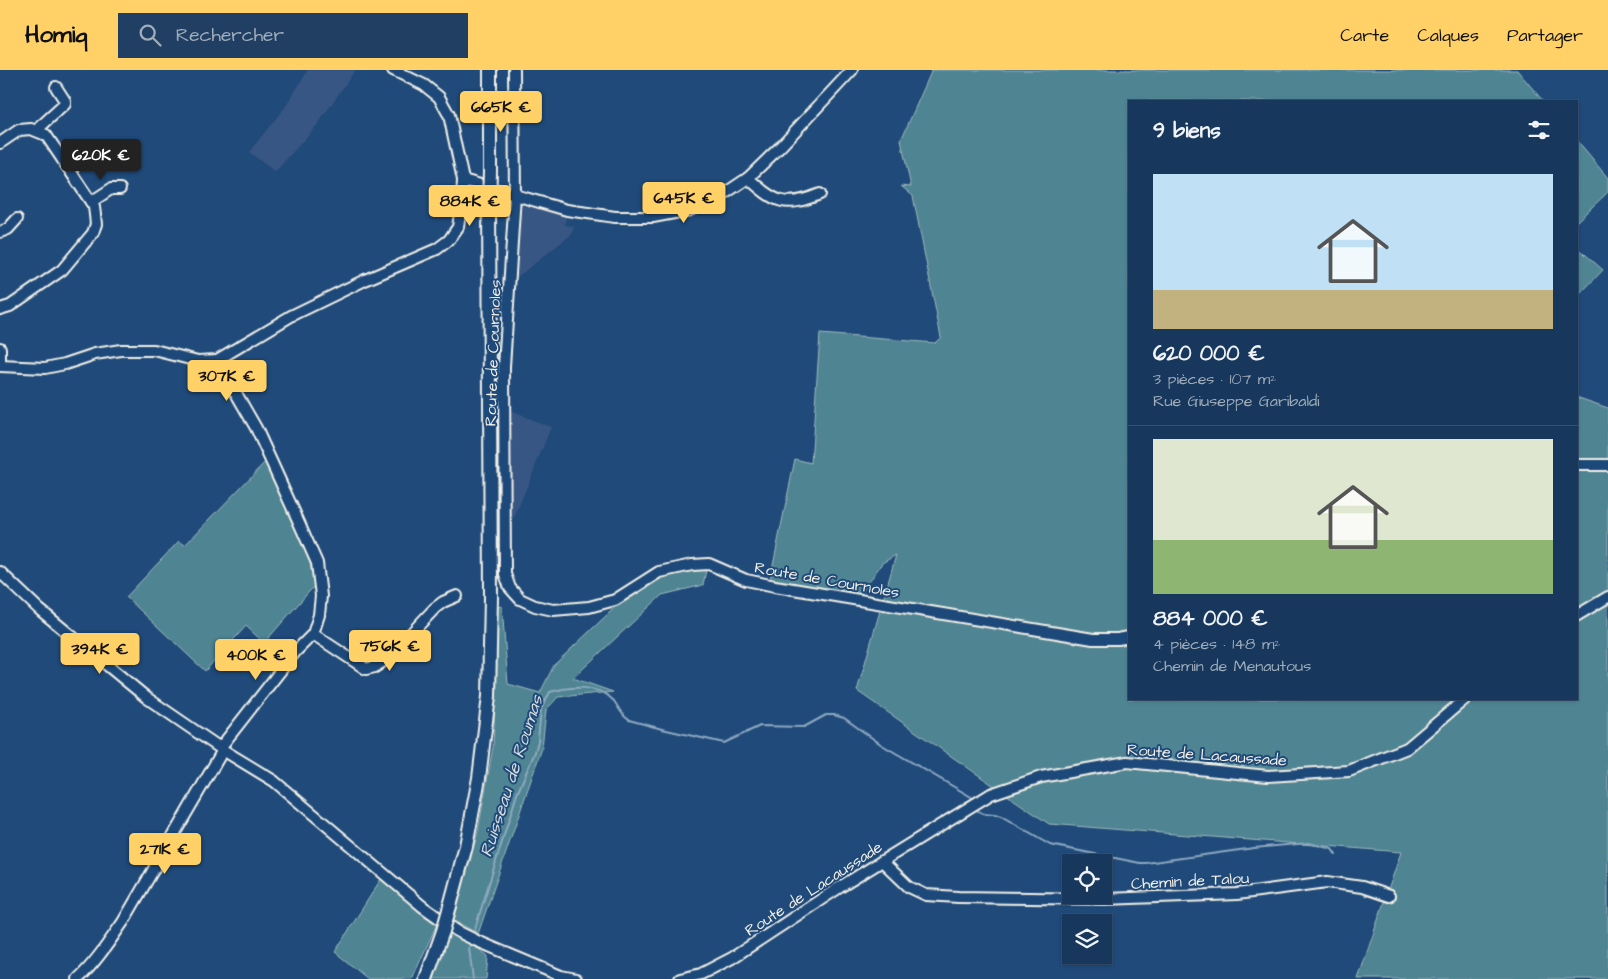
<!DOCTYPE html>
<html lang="fr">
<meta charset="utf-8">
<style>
body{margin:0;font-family:"Architects Daughter",sans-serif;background:#203f62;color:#f1f3f6;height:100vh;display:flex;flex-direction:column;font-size:19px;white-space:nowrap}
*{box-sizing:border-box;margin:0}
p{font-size:16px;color:#9eacbb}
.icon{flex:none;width:28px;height:28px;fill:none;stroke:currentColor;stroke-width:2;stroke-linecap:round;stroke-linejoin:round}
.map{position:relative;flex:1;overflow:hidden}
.details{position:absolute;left:1128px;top:30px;width:450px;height:600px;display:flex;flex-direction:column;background:#17385c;border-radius:0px;box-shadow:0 1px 4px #0004,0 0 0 1px #365272}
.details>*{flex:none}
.tools{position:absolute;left:1062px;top:784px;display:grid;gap:10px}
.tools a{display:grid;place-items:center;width:50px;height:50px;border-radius:0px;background:#17385c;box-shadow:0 1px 4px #0004,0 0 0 1px #365272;font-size:25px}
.price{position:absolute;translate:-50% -42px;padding:0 11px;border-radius:5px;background:#ffd166;color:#111;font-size:16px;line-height:32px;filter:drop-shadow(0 1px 2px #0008)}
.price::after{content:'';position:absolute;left:50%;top:30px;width:15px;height:11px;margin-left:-8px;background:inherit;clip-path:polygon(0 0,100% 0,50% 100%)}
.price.on{background:#222;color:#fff}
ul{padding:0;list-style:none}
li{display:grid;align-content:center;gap:10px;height:265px;padding:0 25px}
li+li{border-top:1px solid #365272}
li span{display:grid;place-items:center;height:155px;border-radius:0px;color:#555}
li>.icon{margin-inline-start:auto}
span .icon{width:90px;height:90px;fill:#fffc;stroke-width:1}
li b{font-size:21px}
h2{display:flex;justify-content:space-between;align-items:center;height:60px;padding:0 25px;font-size:21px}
header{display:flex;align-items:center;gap:30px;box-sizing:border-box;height:70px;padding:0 25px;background:#ffd166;color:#111}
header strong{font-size:24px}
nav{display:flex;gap:28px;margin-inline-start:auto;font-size:18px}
.search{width:350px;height:45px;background:#203f62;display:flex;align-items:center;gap:12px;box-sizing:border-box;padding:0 18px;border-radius:0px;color:#9eacbb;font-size:19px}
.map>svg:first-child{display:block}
.built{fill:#375784}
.green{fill:#4f8492;stroke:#a2babd}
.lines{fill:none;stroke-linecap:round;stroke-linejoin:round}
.stream{stroke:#8ea9c0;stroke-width:2}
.minor-casing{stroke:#f4f1e8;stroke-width:14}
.major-casing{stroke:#f4f1e8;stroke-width:16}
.minor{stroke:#1f4a7a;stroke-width:10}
.major{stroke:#1f4a7a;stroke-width:12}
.major-bridge-casing{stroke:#f4f1e8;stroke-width:16;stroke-linecap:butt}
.major-bridge{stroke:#1f4a7a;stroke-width:12}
.labels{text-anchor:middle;stroke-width:4;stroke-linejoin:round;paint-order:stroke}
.street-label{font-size:16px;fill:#f4f1e8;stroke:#1f4a7a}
.water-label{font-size:18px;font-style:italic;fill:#dadfde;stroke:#1f4a7a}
</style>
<header>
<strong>Homiq</strong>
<div class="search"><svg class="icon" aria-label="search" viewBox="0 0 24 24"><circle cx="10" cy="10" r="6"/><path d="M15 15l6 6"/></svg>Rechercher</div>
<nav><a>Carte</a><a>Calques</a><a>Partager</a></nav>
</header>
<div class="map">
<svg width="1608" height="909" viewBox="0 0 1608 909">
<rect width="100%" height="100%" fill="#1f4a7a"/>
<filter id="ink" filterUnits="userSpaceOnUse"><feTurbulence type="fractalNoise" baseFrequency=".02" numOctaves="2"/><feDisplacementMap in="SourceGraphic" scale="10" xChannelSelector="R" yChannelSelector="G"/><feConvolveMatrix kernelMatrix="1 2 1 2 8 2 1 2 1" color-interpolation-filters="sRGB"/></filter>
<g filter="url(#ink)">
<g class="built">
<path d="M308,0H355L318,54L275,102L249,82L286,36Z"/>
<path d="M519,135L566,145L565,155L574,156L572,164L512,211Z"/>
<path d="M509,341L551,357L509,461Z"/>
</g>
<g class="green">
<path d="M932,0H1517L1543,31H1129V629H1576V327L1608,338V909H1358L1401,782L1049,754L857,621L896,485L882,493L861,524L770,510L795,389L811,393L820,264L935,273L941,267L913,126L901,116L911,117L901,70Z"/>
<path d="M1576,70L1608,108V122L1576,152Z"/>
<path d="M1576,176L1603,200L1576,228Z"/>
<path d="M266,391L309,489L315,515L264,573L246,556L205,601L126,527L179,471L185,475Z"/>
<path d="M706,500L703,515L662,525L573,608L613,622L558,627L546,640L542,678L478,864L454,850L478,761L493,677L497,589L496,537L502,536L508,614L540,623L554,595L628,525L662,504Z"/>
<path d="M381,809L437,854L412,909H368L335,882Z"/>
<path d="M450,858L488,886L486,909H433Z"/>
</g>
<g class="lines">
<g class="stream">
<path d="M974,738C986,748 989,742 1001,747L1050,775L1140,793H1146L1254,778L1309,773L1332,779L1336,785"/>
<path d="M473,865L517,724L535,682L538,671L541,639L550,622C570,616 599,614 614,631C619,638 622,646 629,650L662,659L724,673L760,656L804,657L826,645H834L844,648L882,675L973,728L966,732L968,734"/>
<path d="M471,871L469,878L473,909"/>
</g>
<defs>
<g id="minor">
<path d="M514,0L515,125L504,297L505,504L510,518L520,529L535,536L553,540L589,537L615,530L659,502L692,495L709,494L746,510L775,516L1093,569H1118L1129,567"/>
<path d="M38,61L41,56L65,34V31L56,17"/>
<path d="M0,73L19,60L31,59L46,65L91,132L94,137L95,145L96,154L93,163L62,200L10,236L0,239"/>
<path d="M748,108C775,132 784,139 820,124"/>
<path d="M463,110L567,140L615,147H653L690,140L724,124L748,108L779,78L852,0"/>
<path d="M91,132L111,119H120"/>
<path d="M0,162L8,159L17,149"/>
<path d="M0,278V296"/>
<path d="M217,290L291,246L365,210L437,179L449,170L458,157L462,130L463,110L449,45L439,27L424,15L393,0"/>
<path d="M0,296L45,298L65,294L95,284L121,280H154L198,291L217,290L256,358L297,448L317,493L321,526L319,545L313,564L296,581L220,678"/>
<path d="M1576,395H1608"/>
<path d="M0,502L40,540L147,628L223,680L274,711L422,836L457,861L477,871L561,906L576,909"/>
<path d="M1576,546L1608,527"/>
<path d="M313,564L366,599L375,597L388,588L435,538L443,532L457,526"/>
<path d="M882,791L909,817L926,825L958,827L1105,829L1237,824L1327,812L1362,817L1389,826"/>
<path d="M78,909C96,892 109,872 123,852L223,680"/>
<path d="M680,909L701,904L732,888L840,817L991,724L1041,707L1127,692L1268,706L1349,701L1407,678L1465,629"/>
</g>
<g id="major">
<path d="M490,102V0"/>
<path d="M450,836L466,776L479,708L489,626L491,527L489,132"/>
<path d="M426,909L443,861"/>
</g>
</defs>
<use href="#minor" class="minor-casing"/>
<use href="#major" class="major-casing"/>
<use href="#minor" class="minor"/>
<use href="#major" class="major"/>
<defs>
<g id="major-bridge">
<path d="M489,132L490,102"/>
<path d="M443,861L450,836"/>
</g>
</defs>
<use href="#major-bridge" class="major-bridge-casing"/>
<use href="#major-bridge" class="major-bridge"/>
</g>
</g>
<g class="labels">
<g class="street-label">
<text transform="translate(492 283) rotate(-88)" y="6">Route de Cournoles</text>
<text transform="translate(827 509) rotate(10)" y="6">Route de Cournoles</text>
<text transform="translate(1207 684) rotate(4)" y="6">Route de Lacaussade</text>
<text transform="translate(1190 810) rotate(-3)" y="6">Chemin de Talou</text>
<text transform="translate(813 818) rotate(-33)" y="6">Route de Lacaussade</text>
</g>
<g class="water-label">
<text transform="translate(511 706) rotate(-72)" y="6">Ruisseau de Roumas</text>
</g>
</g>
</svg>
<div class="tools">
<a><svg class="icon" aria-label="locate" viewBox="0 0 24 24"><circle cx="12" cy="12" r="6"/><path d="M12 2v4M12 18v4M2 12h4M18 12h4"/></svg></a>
<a><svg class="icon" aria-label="layers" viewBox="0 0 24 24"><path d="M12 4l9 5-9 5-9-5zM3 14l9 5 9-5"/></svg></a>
</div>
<b class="price" style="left:501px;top:63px">665K €</b>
<b class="price on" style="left:101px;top:111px">620K €</b>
<b class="price" style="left:684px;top:154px">645K €</b>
<b class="price" style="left:470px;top:157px">884K €</b>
<b class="price" style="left:227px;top:332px">307K €</b>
<b class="price" style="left:390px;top:602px">756K €</b>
<b class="price" style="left:100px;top:605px">394K €</b>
<b class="price" style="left:256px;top:611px">400K €</b>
<b class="price" style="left:165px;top:805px">271K €</b>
<section class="details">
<h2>9 biens<svg class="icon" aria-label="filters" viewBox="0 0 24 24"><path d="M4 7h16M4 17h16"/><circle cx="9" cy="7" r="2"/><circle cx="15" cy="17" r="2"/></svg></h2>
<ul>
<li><span style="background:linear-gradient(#bfe0f5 75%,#c2b280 0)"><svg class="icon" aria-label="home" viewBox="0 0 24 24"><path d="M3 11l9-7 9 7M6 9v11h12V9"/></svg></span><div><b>620 000 €</b><p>3 pièces · 107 m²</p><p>Rue Giuseppe Garibaldi</p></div></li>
<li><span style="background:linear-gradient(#dfe7d0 65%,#8fb573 0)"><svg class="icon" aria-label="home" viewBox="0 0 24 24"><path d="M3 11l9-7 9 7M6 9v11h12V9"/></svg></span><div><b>884 000 €</b><p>4 pièces · 148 m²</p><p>Chemin de Menautous</p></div></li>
</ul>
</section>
</div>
